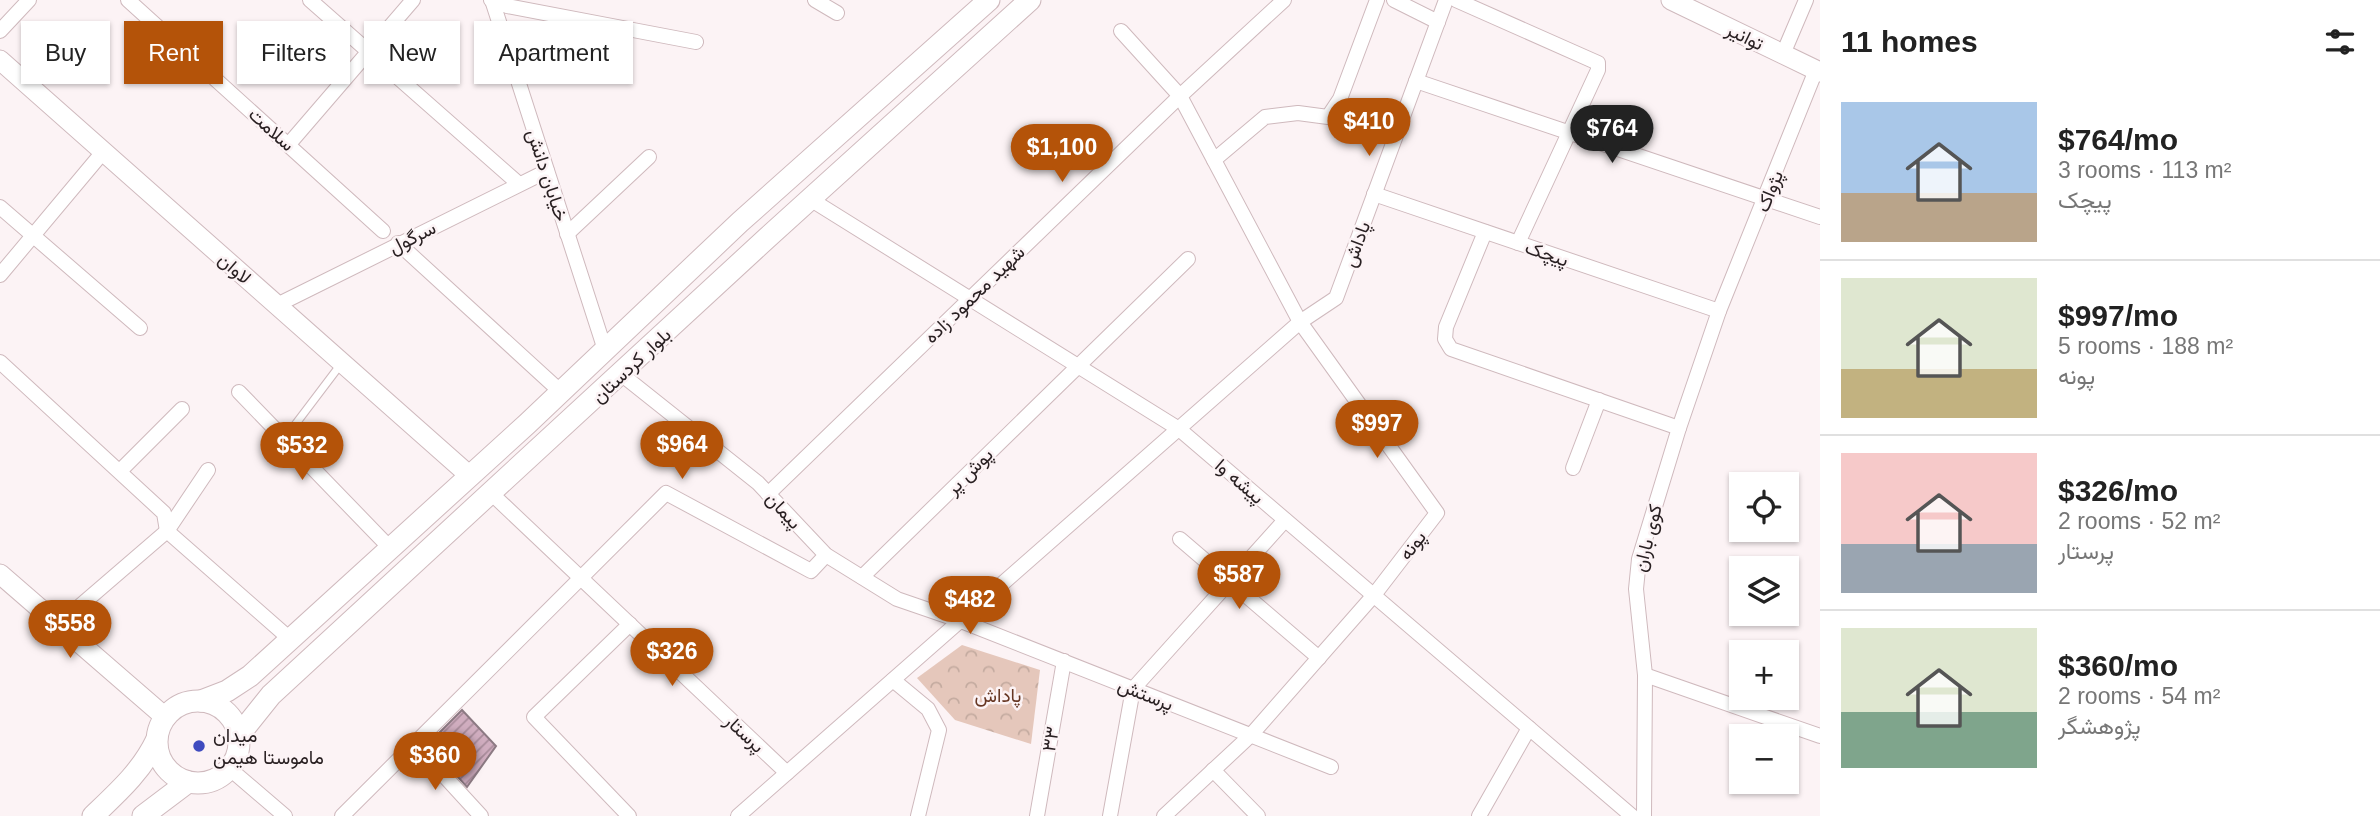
<!DOCTYPE html>
<meta charset="utf-8">
<style>
body{margin:0;font-family:Arial,Vazirmatn,sans-serif;background:#f2f2f2;color:#222;height:100vh;display:flex;flex-direction:column;font-size:26px;white-space:nowrap}
*{box-sizing:border-box;margin:0}
p{font-size:23px;color:#767676}
.icon{flex:none;width:38px;height:38px;fill:none;stroke:currentColor;stroke-width:2;stroke-linecap:round;stroke-linejoin:round}
.map{position:relative;flex:1;overflow:hidden}
.drawer{display:flex;flex-direction:column;background:#fff;width:560px}
.drawer>*{flex:none}
.hud{position:absolute;left:21px;top:21px;width:665px;height:63px;display:flex;gap:14px}
.buttons{position:absolute;left:1729px;top:472px;display:grid;gap:14px}
.buttons a{display:grid;place-items:center;width:70px;height:70px;border-radius:0px;background:#fff;box-shadow:0 2px 5px #0004;font-size:35px}
.price{position:absolute;translate:-50% -60px;padding:0 16px;border-radius:24px;background:#b45309;color:#fff;font-size:23px;line-height:46px;filter:drop-shadow(0 2px 4px #0008)}
.price::after{content:'';position:absolute;left:50%;top:42px;width:21px;height:16px;margin-left:-10px;background:inherit;clip-path:polygon(0 0,100% 0,50% 100%)}
.price.selected{background:#222;color:#fff}
ul{padding:0;list-style:none}
li{display:flex;align-items:center;gap:21px;height:175px;padding:0 21px}
li+li{border-top:2px solid #e0e0e0}
li span{display:grid;place-items:center;flex:none;width:196px;height:140px;border-radius:0px;color:#555}
li>.icon{margin-inline-start:auto}
span .icon{width:84px;height:84px;fill:#fffc;stroke-width:1}
li b{font-size:30px}
h2{display:flex;justify-content:space-between;align-items:center;height:84px;padding:0 21px;font-size:30px}
.pill{padding:0 24px;border-radius:0px;background:#fff;box-shadow:0 2px 5px #0004;font-size:24px;line-height:63px}
.pill.selected{background:#b45309;color:#fff}
main{display:flex;flex:1;min-height:0}
.map>svg:first-child{display:block}
.park{fill:url(#park-crowns)}
.building{fill:url(#building-hatch);stroke:#8c7a83;stroke-width:2}
.lines{fill:none;stroke-linecap:round;stroke-linejoin:round}
.lane-casing{stroke:#cfb9bd;stroke-width:9}
.street-casing{stroke:#cfb9bd;stroke-width:16}
.secondary-casing{stroke:#cfb9bd;stroke-width:21}
.primary-casing{stroke:#cfb9bd;stroke-width:23}
.lane{stroke:#fff;stroke-width:7}
.street{stroke:#fff;stroke-width:14}
.secondary{stroke:#fff;stroke-width:19}
.primary{stroke:#fff;stroke-width:21}
.poi-dot{fill:#3f4bbf;stroke:#fcf3f5;stroke-width:2.5}
.labels{text-anchor:middle;stroke-width:5;stroke-linejoin:round;paint-order:stroke}
.street-label{font-size:19px;fill:#292022;stroke:#fcf3f5}
.park-label{font-size:19px;fill:#673723;stroke:#fcf3f5}
.poi-label{font-size:19px;fill:#292022;stroke:#fcf3f5;text-anchor:start}
</style>
<main>
<div class="map">
<svg width="1820" height="816" viewBox="0 0 1820 816">
<defs>
<pattern id="park-crowns" width="20" height="18" patternUnits="userSpaceOnUse" patternTransform="scale(1.75)"><rect width="20" height="18" fill="#e5c7bb"/><path d="M2 6a3 3 0 1 1 6 0M12 15a3 3 0 1 1 6 0" fill="none" stroke="#c4aba0"/></pattern>
<pattern id="building-hatch" width="6" height="6" patternUnits="userSpaceOnUse" patternTransform="scale(1.75)"><rect width="6" height="6" fill="#d0adbf"/><path d="M-1 1l2-2M0 6l6-6M5 7l2-2" fill="none" stroke="#a98c9b"/></pattern>
</defs>
<rect width="100%" height="100%" fill="#fcf3f5"/>
<path class="park" d="M962,645L1040,670L1031,744L955,720L917,678Z"/>
<path class="building" d="M462,710L496,746L467,787L428,744Z"/>
<g class="lines">
<defs>
<path id="lane" d="M285,438L341,364"/>
<g id="street">
<path d="M128,0L383,231"/>
<path d="M310,0L519,184"/>
<path d="M491,0L507,6L696,42"/>
<path d="M492,0L605,350"/>
<path d="M815,0L837,13"/>
<path d="M1394,0L1438,22"/>
<path d="M1456,0L1598,63V70L1518,243"/>
<path d="M0,31L29,0"/>
<path d="M1121,31L1180,96L1300,322L1437,513L1374,595L1251,735L1164,816"/>
<path d="M1783,54L1806,0"/>
<path d="M1416,81L1820,217"/>
<path d="M289,144L413,0"/>
<path d="M1214,160L1265,117L1298,113L1328,117L1340,99L1377,0"/>
<path d="M1374,194L1719,311"/>
<path d="M810,199L1179,429L1632,816"/>
<path d="M0,207L140,328"/>
<path d="M1485,232L1446,327L1445,339L1451,349L1679,428"/>
<path d="M567,234L649,157"/>
<path d="M398,243L561,392"/>
<path d="M0,275L103,152"/>
<path d="M277,305L547,171"/>
<path d="M0,362L164,513L167,531L290,639"/>
<path d="M621,374L758,483L826,555L897,599L961,621L1331,767"/>
<path d="M239,392L390,548"/>
<path d="M1573,468L1599,400"/>
<path d="M121,470L182,409"/>
<path d="M492,494L787,773"/>
<path d="M768,494L1180,96L1284,0"/>
<path d="M1180,539L1319,658"/>
<path d="M862,577L1188,259"/>
<path d="M59,624L167,531L208,470"/>
<path d="M1645,675L1820,736"/>
<path d="M893,680L928,709L939,730L918,816"/>
<path d="M415,744L481,816"/>
<path d="M230,769L285,816"/>
<path d="M1213,770L1258,816"/>
<path d="M342,816L666,493L811,571L826,555"/>
<path d="M629,816L534,717L630,624"/>
<path d="M738,816L1300,322L1336,298L1446,0"/>
<path d="M1037,816L1064,661"/>
<path d="M1110,816L1133,689L1285,520"/>
<path d="M1479,816L1529,728"/>
<path d="M1644,816L1645,675L1636,589L1639,559L1679,428L1719,311L1816,70"/>
</g>
<g id="secondary">
<path d="M1671,0L1820,72"/>
<path d="M0,60L470,476"/>
<path d="M0,574L165,717"/>
</g>
<g id="primary">
<circle cx="198" cy="742" r="41"/>
<path d="M201,701L227,691L250,676L527,424L740,222L989,0"/>
<path d="M239,735L271,695L767,238L1030,0"/>
<path d="M93,816C117,793 141,772 156,741"/>
<path d="M143,816L188,782"/>
</g>
</defs>
<use href="#lane" class="lane-casing"/>
<use href="#street" class="street-casing"/>
<use href="#secondary" class="secondary-casing"/>
<use href="#primary" class="primary-casing"/>
<use href="#lane" class="lane"/>
<use href="#street" class="street"/>
<use href="#secondary" class="secondary"/>
<use href="#primary" class="primary"/>
</g>
<circle class="poi-dot" cx="199" cy="746" r="7"/>
<g class="labels">
<g class="street-label">
<text transform="translate(1745 36) rotate(26)" y="7">توانیر</text>
<text transform="translate(272 129) rotate(42)" y="7">سلامت</text>
<text transform="translate(548 175) rotate(72)" y="7">خیابان دانش</text>
<text transform="translate(1769 191) rotate(-68)" y="7">پژواک</text>
<text transform="translate(412 237) rotate(-27)" y="7">سرگول</text>
<text transform="translate(1356 244) rotate(-70)" y="7">پاداش</text>
<text transform="translate(1547 253) rotate(19)" y="7">پیچک</text>
<text transform="translate(235 268) rotate(41)" y="7">لاوان</text>
<text transform="translate(974 294) rotate(-44)" y="7">شهید محمود زاده</text>
<text transform="translate(631 365) rotate(-43)" y="7">بلوار کردستان</text>
<text transform="translate(969 471) rotate(-45)" y="7">پوش پر</text>
<text transform="translate(1240 481) rotate(41)" y="7">پیشه وا</text>
<text transform="translate(784 510) rotate(47)" y="7">پیمان</text>
<text transform="translate(1647 538) rotate(-76)" y="7">کوی باران</text>
<text transform="translate(1412 545) rotate(-53)" y="7">پونه</text>
<text transform="translate(1146 694) rotate(22)" y="7">پرستش</text>
<text transform="translate(745 733) rotate(43)" y="7">پرستار</text>
<text transform="translate(1050 739) rotate(-80)" y="7">۳۳</text>
</g>
<g class="park-label">
<text x="998" y="702">پاداش</text>
</g>
<g class="poi-label">
<text x="213" y="742">میدان<tspan x="213" dy="22">ماموستا هیمن</tspan></text>
</g>
</g>
</svg>
<div class="buttons">
<a><svg class="icon" aria-label="locate" viewBox="0 0 24 24"><circle cx="12" cy="12" r="6"/><path d="M12 2v4M12 18v4M2 12h4M18 12h4"/></svg></a>
<a><svg class="icon" aria-label="layers" viewBox="0 0 24 24"><path d="M12 4l9 5-9 5-9-5zM3 14l9 5 9-5"/></svg></a>
<a>+</a>
<a>−</a>
</div>
<b class="price" style="left:1369px;top:158px">$410</b>
<b class="price selected" style="left:1612px;top:165px">$764</b>
<b class="price" style="left:1062px;top:184px">$1,100</b>
<b class="price" style="left:1377px;top:460px">$997</b>
<b class="price" style="left:682px;top:481px">$964</b>
<b class="price" style="left:302px;top:482px">$532</b>
<b class="price" style="left:1239px;top:611px">$587</b>
<b class="price" style="left:970px;top:636px">$482</b>
<b class="price" style="left:70px;top:660px">$558</b>
<b class="price" style="left:672px;top:688px">$326</b>
<b class="price" style="left:435px;top:792px">$360</b>
<div class="hud">
<a class="pill">Buy</a>
<a class="pill selected">Rent</a>
<a class="pill">Filters</a>
<a class="pill">New</a>
<a class="pill">Apartment</a>
</div>
</div>
<section class="drawer">
<h2>11 homes<svg class="icon" aria-label="filters" viewBox="0 0 24 24"><path d="M4 7h16M4 17h16"/><circle cx="9" cy="7" r="2"/><circle cx="15" cy="17" r="2"/></svg></h2>
<ul>
<li><span style="background:linear-gradient(#a9c7e8 65%,#b9a48a 0)"><svg class="icon" aria-label="home" viewBox="0 0 24 24"><path d="M3 11l9-7 9 7M6 9v11h12V9"/></svg></span><div><b>$764/mo</b><p>3 rooms · 113 m²</p><p>پیچک</p></div></li>
<li><span style="background:linear-gradient(#dfe7d0 65%,#c2b280 0)"><svg class="icon" aria-label="home" viewBox="0 0 24 24"><path d="M3 11l9-7 9 7M6 9v11h12V9"/></svg></span><div><b>$997/mo</b><p>5 rooms · 188 m²</p><p>پونه</p></div></li>
<li><span style="background:linear-gradient(#f6c9c9 65%,#9aa5b1 0)"><svg class="icon" aria-label="home" viewBox="0 0 24 24"><path d="M3 11l9-7 9 7M6 9v11h12V9"/></svg></span><div><b>$326/mo</b><p>2 rooms · 52 m²</p><p>پرستار</p></div></li>
<li><span style="background:linear-gradient(#dfe7d0 60%,#7fa58c 0)"><svg class="icon" aria-label="home" viewBox="0 0 24 24"><path d="M3 11l9-7 9 7M6 9v11h12V9"/></svg></span><div><b>$360/mo</b><p>2 rooms · 54 m²</p><p>پژوهشگر</p></div></li>
</ul>
</section>
</main>
